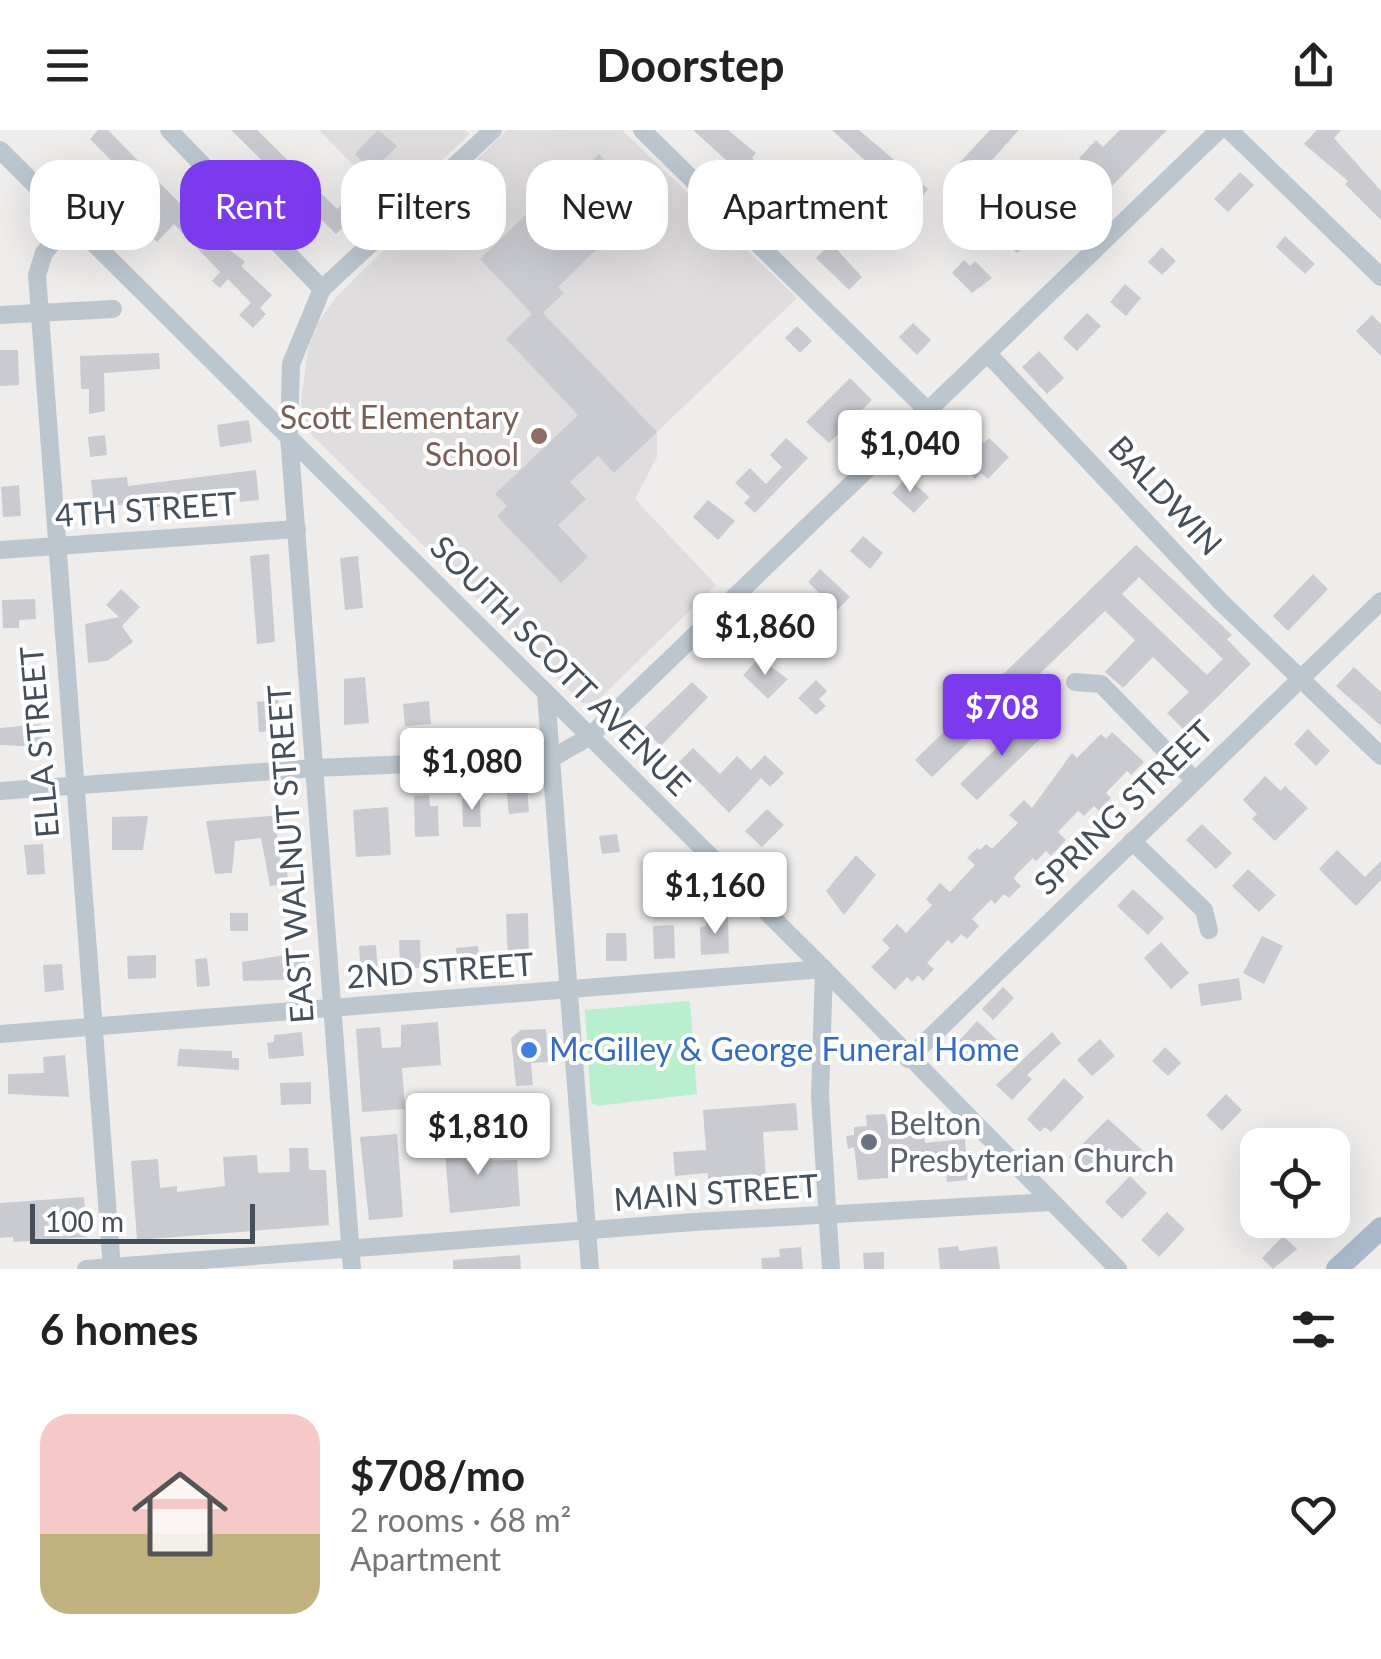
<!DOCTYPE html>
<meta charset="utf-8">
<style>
body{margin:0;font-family:Lato,sans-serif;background:#f6f6f6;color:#222;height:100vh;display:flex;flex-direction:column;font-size:38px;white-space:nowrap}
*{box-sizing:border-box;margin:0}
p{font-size:32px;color:#767676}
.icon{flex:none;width:55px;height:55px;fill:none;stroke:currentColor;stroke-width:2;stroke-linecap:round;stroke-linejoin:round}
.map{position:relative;height:1139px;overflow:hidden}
.drawer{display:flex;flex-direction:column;background:#fff;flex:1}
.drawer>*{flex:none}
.top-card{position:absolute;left:30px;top:30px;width:1322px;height:90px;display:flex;gap:20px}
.tools{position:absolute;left:1240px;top:998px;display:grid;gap:20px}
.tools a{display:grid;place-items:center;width:110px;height:110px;border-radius:20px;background:#fff;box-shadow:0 10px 40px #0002;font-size:50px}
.scale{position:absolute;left:30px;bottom:25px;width:225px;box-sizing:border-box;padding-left:10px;border:5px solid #444f59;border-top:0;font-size:28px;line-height:35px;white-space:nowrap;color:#444f59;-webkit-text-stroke:8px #fff;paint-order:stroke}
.price{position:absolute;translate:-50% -85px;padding:0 22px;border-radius:10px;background:#fff;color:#222;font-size:32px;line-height:65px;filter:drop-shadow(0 2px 5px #0008)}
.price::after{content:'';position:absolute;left:50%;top:60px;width:30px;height:22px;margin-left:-15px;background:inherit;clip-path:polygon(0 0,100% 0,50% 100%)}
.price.on{background:#7c3aed;color:#fff}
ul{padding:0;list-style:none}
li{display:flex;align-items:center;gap:30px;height:250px;padding:0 40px}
li span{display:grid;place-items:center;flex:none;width:280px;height:200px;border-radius:30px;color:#555}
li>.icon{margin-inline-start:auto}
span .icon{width:120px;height:120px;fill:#fffc;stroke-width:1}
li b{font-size:42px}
h2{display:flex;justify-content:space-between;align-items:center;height:120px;padding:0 40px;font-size:42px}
.pill{padding:0 35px;border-radius:30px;background:#fff;box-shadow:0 10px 40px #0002;font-size:35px;line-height:90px}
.pill.on{background:#7c3aed;color:#fff}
header{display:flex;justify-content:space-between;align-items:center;height:130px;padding:0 40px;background:#fff;font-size:45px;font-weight:700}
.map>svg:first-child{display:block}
.education{fill:#e0ddde}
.green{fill:#b9eece}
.building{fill:#c9cbd1;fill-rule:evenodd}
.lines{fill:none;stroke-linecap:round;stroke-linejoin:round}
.minor{stroke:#bcc6cf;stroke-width:18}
.major{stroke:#abbbcc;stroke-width:22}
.education-dot{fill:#8d6e63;stroke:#fff;stroke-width:4}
.shop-dot{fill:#3f7fe0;stroke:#fff;stroke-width:4}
.worship-dot{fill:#6b7280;stroke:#fff;stroke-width:4}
.labels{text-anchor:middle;stroke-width:8;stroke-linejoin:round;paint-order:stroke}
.education-label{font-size:32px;fill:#785e54;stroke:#fff;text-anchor:end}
.street-label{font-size:32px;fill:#444f59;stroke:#fff}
.shop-label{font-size:32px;fill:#366cbe;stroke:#fff;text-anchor:start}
.worship-label{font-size:32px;fill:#5b616d;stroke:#fff;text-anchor:start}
</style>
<header><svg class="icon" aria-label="menu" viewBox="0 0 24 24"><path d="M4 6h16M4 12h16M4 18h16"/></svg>Doorstep<svg class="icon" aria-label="share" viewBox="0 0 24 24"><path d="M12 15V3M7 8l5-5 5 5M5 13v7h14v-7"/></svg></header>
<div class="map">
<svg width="1381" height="1139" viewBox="0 0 1381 1139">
<rect width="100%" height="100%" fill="#efecec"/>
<g class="education">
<path d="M319,0H465L470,4L393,75Z"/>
<path d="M507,0H622L797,168L657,302V327L635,369L716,455L595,573H582L306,299L301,272L308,219L318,193L336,167Z"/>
</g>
<path class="green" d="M690,871L697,964L597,976L591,972L585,880Z"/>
<g class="building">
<path d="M98,0H108L211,105L245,132L241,136L272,165L260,178L266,184L253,198L239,185L251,173L228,149L220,158L212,151L220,142L174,94L157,112L144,99L161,81L90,9Z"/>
<path d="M231,0H257L337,79L365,52L377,64L336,104Z"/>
<path d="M378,0L397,16L373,41L355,24Z"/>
<path d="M693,0H728L756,23L752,28L762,37L749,51Z"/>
<path d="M832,0H859L928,59L903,90L884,75L897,60Z"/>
<path d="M990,0H1019L984,39L996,50L980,67L952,41Z"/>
<path d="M1120,0H1167L1110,58L1079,28L1096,10L1103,17Z"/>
<path d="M1317,0H1341L1334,8L1381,61V90L1345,54L1348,51L1304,14Z"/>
<path d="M599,24L625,52L576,99L596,120L558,157L564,163L543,183L657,302L614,343L598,326L570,352L586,369L558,395L588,427L561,453L497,386L507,376L495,364L578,285L506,209L532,184L480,129L555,57L559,62Z"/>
<path d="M1240,42L1254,55L1228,82L1214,69Z"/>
<path d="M1055,56L1083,83L1066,101L1052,87L1017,123L1000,107Z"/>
<path d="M782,62L802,78L787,96L768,80Z"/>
<path d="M1285,106L1315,134L1305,144L1276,117Z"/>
<path d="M831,113L862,147L849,160L816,128Z"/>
<path d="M1162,117L1176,131L1162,145L1148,132Z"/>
<path d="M964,130L970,136L975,131L992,148L972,163L952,143Z"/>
<path d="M1125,154L1141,168L1126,186L1110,172Z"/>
<path d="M1087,183L1101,196L1077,221L1063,208Z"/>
<path d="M1372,185L1381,194V226L1356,201Z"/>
<path d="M913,193L931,210L917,225L899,207Z"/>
<path d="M797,196L812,211L800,223L785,208Z"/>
<path d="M0,220H18L19,255L0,256Z"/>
<path d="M1039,221L1064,248L1047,264L1022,237Z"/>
<path d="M159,223L160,239L104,243L105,281L89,284V259H81L80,226Z"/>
<path d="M850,248L872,270L829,313L806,292Z"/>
<path d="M249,290L252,312L220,317L217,295Z"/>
<path d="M105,305L107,325L90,327L88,307Z"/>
<path d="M978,307L984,313L989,308L1009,327L988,349L981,343L975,349L956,330Z"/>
<path d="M786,308L808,328L755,383L744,373L750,367L735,353L750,338L766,354L782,337L770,325Z"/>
<path d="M256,340L259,370L240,372L239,361L165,367L166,376L149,378L148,373L94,377L91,350L127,347L128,356Z"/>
<path d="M907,347L929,367L914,383L892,363Z"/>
<path d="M19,355L21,386L3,387L1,357Z"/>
<path d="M708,370L735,391L718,410L693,387Z"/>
<path d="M863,406L883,423L870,439L850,421Z"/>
<path d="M1136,415L1232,505L1227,509L1251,534L1184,600L1167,583L1189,562L1153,527L1123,558L1105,542L1135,510L1105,481L932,647L915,630ZM1139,447L1223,529L1207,545L1122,464Z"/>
<path d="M269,424L275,512L257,514L250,426Z"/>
<path d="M358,426L363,478L345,480L340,428Z"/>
<path d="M820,439L850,467L837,480L808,452Z"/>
<path d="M1313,444L1328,459L1288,501L1273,486Z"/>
<path d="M121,459L140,477L122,496L133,512L107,531L88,533L85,494L119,487L106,475Z"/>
<path d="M35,469L36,489L19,490V498H3L2,470Z"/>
<path d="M759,528L788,549L768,569L743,545Z"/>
<path d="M1354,537L1381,562V596L1336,556Z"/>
<path d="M365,547L369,593L344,595V549Z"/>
<path d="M816,550L827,561L819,569L826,576L816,585L798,568Z"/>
<path d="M692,552L708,567L661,616L643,599Z"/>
<path d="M278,564L281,600L259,602L257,572L265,571L264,565Z"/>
<path d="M429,571L431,594L405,596L403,574Z"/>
<path d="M1027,588L1044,605L977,670L960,654Z"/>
<path d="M41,594L43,617L0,615V598Z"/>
<path d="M1308,599L1330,621L1316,636L1294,614Z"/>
<path d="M1112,602L1144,632L1131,645L1127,641L1106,663L1111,668L1099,681L1094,676L1084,686L1078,681L1058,702L1066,710L1051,726L1046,721L1036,731L1033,728L1013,748L1021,756L1009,768L1004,764L995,774L991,770L972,789L979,796L967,809L961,804L952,814L948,810L927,833L934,839L923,851L918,845L912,852L907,847L895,860L871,837L890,818L882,810L897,794L906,803L932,775L926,769L940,753L950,762L975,735L967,728L977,718L980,720L986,714L992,719L1018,693L1009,685L1024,670L1032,678L1072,623L1077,628L1101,604L1106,609Z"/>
<path d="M693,618L720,644L737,626L751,640L765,625L784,643L770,657L761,648L729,683L679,632Z"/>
<path d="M1265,646L1281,661L1285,656L1308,678L1275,711L1252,689L1257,684L1243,670Z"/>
<path d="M527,656L529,682L509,684L506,658Z"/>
<path d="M429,665L430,676H438L439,706L415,707L414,666Z"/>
<path d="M462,669H480L481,697H463Z"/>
<path d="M388,677L391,725L356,727L353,680Z"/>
<path d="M767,679L784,695L762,717L745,701Z"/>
<path d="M283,685L284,702H277L281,741L287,740L288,754L270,756L261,708L235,711L232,743L215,744L206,691Z"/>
<path d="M148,686L143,720H112V687Z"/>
<path d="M1202,694L1232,723L1216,739L1186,710Z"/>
<path d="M617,704L620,722L602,724L599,706Z"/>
<path d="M43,714L45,744L27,745L24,715Z"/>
<path d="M1337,720L1365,747L1381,731V750L1356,776L1319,739Z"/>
<path d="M856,725L876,745L844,785L826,761Z"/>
<path d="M1248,739L1276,765L1259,782L1232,756Z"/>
<path d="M1133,759L1164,788L1148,805L1117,776Z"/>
<rect x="230" y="783" width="18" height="18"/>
<path d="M528,783L529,830L508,831L506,784Z"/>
<path d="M728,787L729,823L701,825L700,797L706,796V788Z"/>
<path d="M674,795L675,828L654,829L653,796Z"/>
<path d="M606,803H626L627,831H606Z"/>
<path d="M1262,806L1283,816L1264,854L1243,843Z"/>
<path d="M399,810H420L421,838H400Z"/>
<path d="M1161,812L1189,843L1171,859L1144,828Z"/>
<path d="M376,815L378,844L361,845L359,816Z"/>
<path d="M478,816L480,836L458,838L456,818Z"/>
<path d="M304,822L306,849L243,851L242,832Z"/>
<path d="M156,825V848L128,849L127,826Z"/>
<path d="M207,828L210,856L197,857L195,829Z"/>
<path d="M62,834L64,860L45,862L43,835Z"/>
<path d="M1239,848L1242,870L1201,876L1198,854Z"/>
<path d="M1003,857L1014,868L993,890L982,879Z"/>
<path d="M977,891L997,910L974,934L955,915Z"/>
<path d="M438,892L441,935L402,938L405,979L362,982L356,899L380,897L382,918L401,917V895Z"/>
<path d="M546,899L548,932L531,933L533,955L516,956L511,908L521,900Z"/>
<path d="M302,902L304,926L269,929L267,913L274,912V905Z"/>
<path d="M1052,902L1061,913L1027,945L1032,949L1012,970L996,955Z"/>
<path d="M1100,909L1115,926L1092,946L1077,930Z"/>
<path d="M1165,917L1181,933L1168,946L1152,931Z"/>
<path d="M179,919L232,921V928H239V940L177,936Z"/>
<path d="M65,925L69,967L8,964V944L44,943L43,927Z"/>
<path d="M1064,948L1084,967L1051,1002L1045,997L1040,1002L1027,989Z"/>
<path d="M311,952V974L281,975L280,953Z"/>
<path d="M1226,964L1242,980L1222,1001L1206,985Z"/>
<path d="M796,973L798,1000L763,1002L766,1052L708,1057V1043L675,1046L673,1022L706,1020L703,980Z"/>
<path d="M885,984L891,1008L924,1004L925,1013L965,1009L968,1050L947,1052L945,1030L888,1037V1048L858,1050L854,1017L848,1019L846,1006L854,1005V997L867,996L866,985Z"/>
<path d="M1108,989L1152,1029L1141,1041L1120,1020L1116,1024L1109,1018L1085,1043L1069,1027Z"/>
<path d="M465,998L466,1031L517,1030L520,1076L450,1083L443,999Z"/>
<path d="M397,1004L403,1087L369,1090L360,1007Z"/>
<path d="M289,1018H308L309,1040H326L329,1095L137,1110L131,1031L158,1029L160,1058L177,1056V1062L225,1056L223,1027L257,1025L258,1043L290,1042Z"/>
<path d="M1258,1024V1060L1239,1043Z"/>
<path d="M1130,1046L1147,1063L1122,1089L1105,1072Z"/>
<path d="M84,1067L87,1107L13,1112V1107L0,1108V1073Z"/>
<path d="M1167,1082L1185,1099L1159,1127L1141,1110Z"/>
<path d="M1283,1106L1297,1119L1273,1139L1262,1128Z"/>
<path d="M958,1116L959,1121L997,1116L1000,1139H940L938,1118Z"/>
<path d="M801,1117L803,1139H762L761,1128L780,1127L779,1119Z"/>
<path d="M884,1122V1139H864L863,1123Z"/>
<path d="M520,1125L521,1139H453V1130Z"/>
</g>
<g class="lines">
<g class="minor">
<path d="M169,0L322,159"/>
<path d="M642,0L929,282"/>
<path d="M1229,0L1381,147"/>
<path d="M0,20L824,839L1118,1139"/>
<path d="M71,91L44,123L37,145L112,1139"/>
<path d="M0,185L113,179"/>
<path d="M988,224L1221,472L1381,626"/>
<path d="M0,420L297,399"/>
<path d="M1075,552L1101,554L1195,651"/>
<path d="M546,563L590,1139"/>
<path d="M0,661L315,638L552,628L589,607L1219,0"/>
<path d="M1132,711L1204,780L1209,800"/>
<path d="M0,904L824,839L820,966L831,1139"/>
<path d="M908,929L1381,471"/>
<path d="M86,1139L694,1092L1051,1072"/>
<path d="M352,1139L289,305L291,234L322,159L493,0"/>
</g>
<path class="major" d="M1337,1139L1381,1098"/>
</g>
<circle class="education-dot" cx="539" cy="306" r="10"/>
<circle class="shop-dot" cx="529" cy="920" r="10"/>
<circle class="worship-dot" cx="869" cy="1012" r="10"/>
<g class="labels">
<g class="education-label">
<text x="519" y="299">Scott Elementary<tspan x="519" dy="37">School</tspan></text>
</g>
<g class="street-label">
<text transform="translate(1165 366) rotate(47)" y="11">BALDWIN</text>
<text transform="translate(146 380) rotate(-4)" y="11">4TH STREET</text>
<text transform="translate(560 536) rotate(45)" y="11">SOUTH SCOTT AVENUE</text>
<text transform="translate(40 612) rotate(-95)" y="11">ELLA STREET</text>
<text transform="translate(1124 678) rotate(-44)" y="11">SPRING STREET</text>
<text transform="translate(291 724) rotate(-94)" y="11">EAST WALNUT STREET</text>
<text transform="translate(440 841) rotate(-4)" y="11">2ND STREET</text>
<text transform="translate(716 1063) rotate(-4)" y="11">MAIN STREET</text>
</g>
<g class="shop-label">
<text x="549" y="931">McGilley &amp; George Funeral Home</text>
</g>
<g class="worship-label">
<text x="889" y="1005">Belton<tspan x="889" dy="37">Presbyterian Church</tspan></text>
</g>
</g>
</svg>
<div class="tools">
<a><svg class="icon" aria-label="locate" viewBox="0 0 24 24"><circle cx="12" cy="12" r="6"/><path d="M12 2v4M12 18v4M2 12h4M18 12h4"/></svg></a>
</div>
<div class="scale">100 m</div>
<b class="price" style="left:910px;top:365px">$1,040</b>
<b class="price" style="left:765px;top:548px">$1,860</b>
<b class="price on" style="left:1002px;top:629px">$708</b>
<b class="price" style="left:472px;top:683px">$1,080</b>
<b class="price" style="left:715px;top:807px">$1,160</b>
<b class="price" style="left:478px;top:1048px">$1,810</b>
<div class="top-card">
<a class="pill">Buy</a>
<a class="pill on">Rent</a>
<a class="pill">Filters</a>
<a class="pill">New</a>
<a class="pill">Apartment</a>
<a class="pill">House</a>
</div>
</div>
<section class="drawer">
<h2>6 homes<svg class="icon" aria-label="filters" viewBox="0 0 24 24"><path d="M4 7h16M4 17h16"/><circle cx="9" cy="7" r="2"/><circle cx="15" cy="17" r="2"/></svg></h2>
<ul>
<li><span style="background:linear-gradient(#f6c9c9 60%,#c2b280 0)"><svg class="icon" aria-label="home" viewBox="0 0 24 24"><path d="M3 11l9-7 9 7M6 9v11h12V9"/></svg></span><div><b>$708/mo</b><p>2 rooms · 68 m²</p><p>Apartment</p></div><svg class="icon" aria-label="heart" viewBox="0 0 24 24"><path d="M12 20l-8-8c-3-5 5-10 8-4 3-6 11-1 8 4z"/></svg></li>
</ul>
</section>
